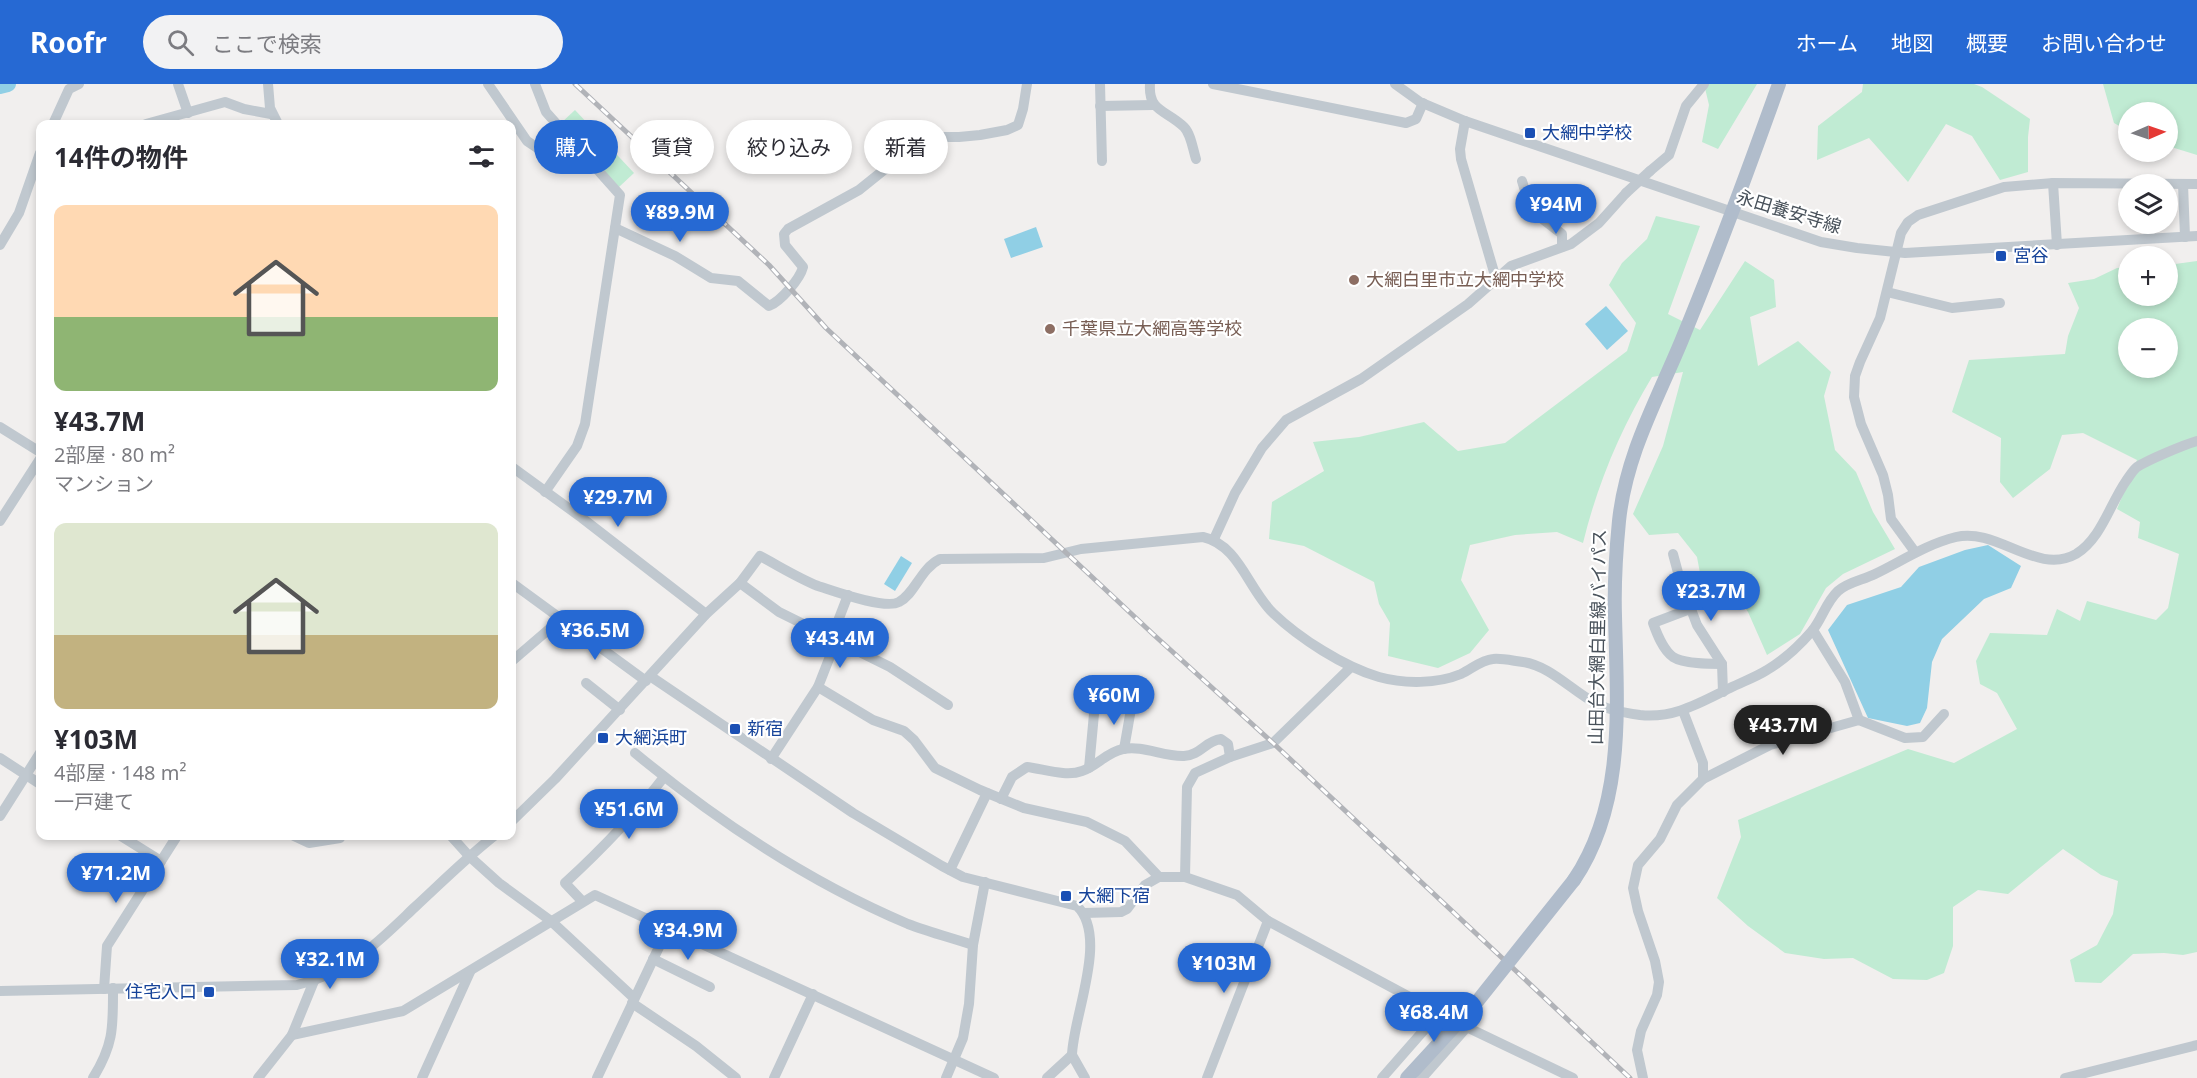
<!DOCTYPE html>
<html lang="ja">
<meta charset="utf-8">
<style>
body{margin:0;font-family:"Noto Sans","Noto Sans JP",sans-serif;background:#f2f2f3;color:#2b2b33;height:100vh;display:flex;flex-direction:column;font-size:22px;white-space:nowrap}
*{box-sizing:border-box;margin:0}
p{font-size:20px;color:#7c7c81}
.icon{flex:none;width:33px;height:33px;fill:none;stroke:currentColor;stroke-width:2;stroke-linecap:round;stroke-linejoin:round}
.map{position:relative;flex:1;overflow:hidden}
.sheet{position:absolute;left:36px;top:36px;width:480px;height:720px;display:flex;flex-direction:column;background:#fff;border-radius:12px;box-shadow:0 3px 9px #0003}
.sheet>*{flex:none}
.top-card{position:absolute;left:534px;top:36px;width:570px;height:54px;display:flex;gap:12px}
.needle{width:39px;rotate:88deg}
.buttons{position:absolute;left:2118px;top:18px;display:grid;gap:12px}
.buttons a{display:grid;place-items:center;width:60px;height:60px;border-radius:50%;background:#fff;box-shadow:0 3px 9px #0003;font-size:30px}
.price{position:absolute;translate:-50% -51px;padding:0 14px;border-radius:21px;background:#2669d3;color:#fff;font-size:20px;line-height:39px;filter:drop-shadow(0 2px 3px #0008)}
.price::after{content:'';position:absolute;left:50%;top:36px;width:18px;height:14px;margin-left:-9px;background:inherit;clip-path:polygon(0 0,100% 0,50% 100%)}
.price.current{background:#222;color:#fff}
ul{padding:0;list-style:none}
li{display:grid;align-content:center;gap:12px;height:318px;padding:0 18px}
li span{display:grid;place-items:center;height:186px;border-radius:12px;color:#555}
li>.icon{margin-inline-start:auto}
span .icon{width:108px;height:108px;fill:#fffc;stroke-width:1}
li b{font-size:26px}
h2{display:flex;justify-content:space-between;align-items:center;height:72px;padding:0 18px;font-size:26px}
.tag{padding:0 21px;border-radius:27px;background:#fff;box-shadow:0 3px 9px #0003;font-size:21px;line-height:54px}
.tag.current{background:#2669d3;color:#fff}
header{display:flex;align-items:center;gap:36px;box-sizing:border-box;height:84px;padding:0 30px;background:#2669d3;color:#fff}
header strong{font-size:28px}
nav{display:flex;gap:33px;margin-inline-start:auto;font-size:21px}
.search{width:420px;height:54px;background:#f2f2f3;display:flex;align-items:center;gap:15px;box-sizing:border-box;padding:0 21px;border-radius:33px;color:#7c7c81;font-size:22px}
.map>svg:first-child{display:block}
.green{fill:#c0ebd3;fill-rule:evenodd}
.water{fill:#90cfe5}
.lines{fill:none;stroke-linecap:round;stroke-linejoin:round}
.river{stroke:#90cfe5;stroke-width:16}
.minor{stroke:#c0c8cf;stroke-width:10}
.major{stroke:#b0bccb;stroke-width:14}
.rail-casing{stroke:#b1b3b8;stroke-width:5}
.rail{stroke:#fff;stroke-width:3;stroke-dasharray:9;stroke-linecap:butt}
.minor-bridge{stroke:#c0c8cf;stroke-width:10}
.major-bridge{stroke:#b0bccb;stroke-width:14}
.transit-dot{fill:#1a4fb4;stroke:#fff;stroke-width:2}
.education-dot{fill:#8d6e63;stroke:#fff;stroke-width:2}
.labels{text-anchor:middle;stroke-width:4.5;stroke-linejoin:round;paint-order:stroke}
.transit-label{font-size:18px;fill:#164399;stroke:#fff;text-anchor:start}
.street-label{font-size:18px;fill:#48515a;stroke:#fff}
.education-label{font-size:18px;fill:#785e54;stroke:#fff;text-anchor:start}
</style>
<header>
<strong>Roofr</strong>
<div class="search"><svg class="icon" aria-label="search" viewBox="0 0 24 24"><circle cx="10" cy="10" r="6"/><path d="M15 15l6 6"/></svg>ここで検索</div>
<nav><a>ホーム</a><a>地図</a><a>概要</a><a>お問い合わせ</a></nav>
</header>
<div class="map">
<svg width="2197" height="994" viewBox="0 0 2197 994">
<rect width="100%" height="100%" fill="#f1efee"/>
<g class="green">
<path d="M1704,0H1757L1718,65L1702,58L1709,21Z"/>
<path d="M1863,0H1974L1982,3L2030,35L2028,53V88L2000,96L1972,52L1946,40L1908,98L1869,54L1817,76L1818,42L1862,8Z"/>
<path d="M2103,0H2197V71L2168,62V28H2128V47L2114,39Z"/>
<path d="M575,26L634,89L619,103L560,40Z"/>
<path d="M1656,132L1700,142L1668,230L1700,246L1745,177L1774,196L1776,223L1750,233L1758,282L1798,257L1831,288L1824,312L1835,366L1856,388L1873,428L1895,465L1843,490L1826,504L1800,550L1767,571L1748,528L1725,494L1700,489L1697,473L1678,449L1649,451L1633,430L1663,362L1683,288L1652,293C1621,344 1597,401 1583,459L1557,448L1515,451L1470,461L1461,496L1489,546L1470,569L1438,584L1388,572L1390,539L1379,520L1374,498L1304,462L1269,455L1272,418L1324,387L1313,358L1359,353L1424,338L1458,367L1505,359L1627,267L1636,239L1609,201L1622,179L1647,155Z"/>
<path d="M2197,177V868L2183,871L2164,869L2133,870L2101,899L2075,898L2070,876L2097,861L2113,830L2118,797L2101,791L2063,765L2008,810L1978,806L1953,823V862L1944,889L1927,896L1893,895L1853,874L1824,875L1785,869L1748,842L1717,814L1741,753L1738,736L1908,665L1954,679L2017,645L1997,609L1980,600L1976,577L1990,549L2047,551L2057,525L2080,537L2087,517L2156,536L2168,524L2179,470L2138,454L2140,438L2117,425L2137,376L2083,349L2062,351L2050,385L2013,414L2000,398L2001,354L1952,328L1969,276L2065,270L2068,252L2079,224L2068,199L2094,195L2117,184L2128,183V212H2168V181ZM2128,244H2168V284H2128Z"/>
</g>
<g class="water">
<path d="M1036,143L1043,163L1011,174L1004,155Z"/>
<path d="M1606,222L1628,247L1607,266L1585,240Z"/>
<path d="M1988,461L2021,482L2011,504L1984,515L1942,555L1932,578L1927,624L1920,639L1907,642L1868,634L1828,546L1847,521L1901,503L1919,483L1965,466Z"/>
<path d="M901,472L912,479L895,507L884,500Z"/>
</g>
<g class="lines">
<path class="river" d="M0,2L8,0"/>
<g class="minor">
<path d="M178,0L188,29"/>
<path d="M268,0L270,24L278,40"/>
<path d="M488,0L527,57L536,63L549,61L567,53"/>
<path d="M535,0L546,28L620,111L585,340L577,362L545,408"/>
<path d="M1100,0L1102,77"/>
<path d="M1150,0C1148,28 1167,26 1184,43C1191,50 1193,66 1196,75"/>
<path d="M1213,0L1406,39L1416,35L1423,19"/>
<path d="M1395,0L1420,18L1465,37L1821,158L1857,164L1905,169L2197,152"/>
<path d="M1100,22L1153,21"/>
<path d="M1465,37L1460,65L1461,75L1496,195"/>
<path d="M53,40L69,5L79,0"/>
<path d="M146,40L225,18L244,25L271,30"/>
<path d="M1650,87L1669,71L1686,22L1704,0"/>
<path d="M1522,97L1531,126L1562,150V163"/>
<path d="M2053,99L2057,161"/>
<path d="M2183,100L2185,153"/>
<path d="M615,144L675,172L711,194L738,197L769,222C781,217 800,195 803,183L785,161L784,150L788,145L859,106L915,61L930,53H959L980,51L1007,46L1018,41L1023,25L1027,0"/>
<path d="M0,161L19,129L40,69"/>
<path d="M1887,208L1952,224L2000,219"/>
<path d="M0,343L40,368"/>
<path d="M512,383L582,434L706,530"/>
<path d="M0,437L40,375"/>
<path d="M1214,455L1235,409L1262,364L1286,336L1361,295L1468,220L1511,182L1571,160L1599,139L1626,109"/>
<path d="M1915,468L1891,435L1888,411L1883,391L1861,340L1854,313L1855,292L1860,278L1880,234L1901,149L1908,138L1918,131L2004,103L2053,99L2197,100"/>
<path d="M1673,470L1680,496L1697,541L1722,580L1723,608"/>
<path d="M512,499L646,597"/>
<path d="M740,499L779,528L890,583L948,621"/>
<path d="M1690,525L1653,539C1657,550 1663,566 1673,573C1684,580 1709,580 1722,580"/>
<path d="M1813,546L1845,598L1859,636"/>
<path d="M831,555L848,511"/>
<path d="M512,577L562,534"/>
<path d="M650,592L853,729L942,782L963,793L1077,822C1109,853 1073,932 1072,971L1085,994"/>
<path d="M586,599L620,626"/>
<path d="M818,603L873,636L904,647L914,656L935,684L980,706L1024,724L1087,738L1125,757L1159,793"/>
<path d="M1124,665L1131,625"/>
<path d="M635,669C716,736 811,799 908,840C929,848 952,854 973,861"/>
<path d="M0,674L40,700"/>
<path d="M771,675L818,603L836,557"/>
<path d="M1089,684L1094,630"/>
<path d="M1703,695L1770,661L1859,636L1905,654L1923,653L1944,630"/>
<path d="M1001,715L1012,693L1027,683C1044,685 1066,693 1082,687C1097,682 1107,668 1123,665C1143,661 1164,673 1184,672C1201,671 1205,657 1221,655L1228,660L1230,673"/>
<path d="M0,732L40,669"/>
<path d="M512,737L555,695L706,530L740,499L760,472C779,482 798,494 818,502C834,507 885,526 899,518C915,510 920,485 940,475L1044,474L1081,465L1203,453C1239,461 1248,505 1273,529C1299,554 1344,583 1379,593C1404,600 1437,600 1461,590C1472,585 1481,576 1493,575C1502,574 1514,577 1523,578C1550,582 1571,606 1595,619C1607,626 1626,629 1640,631C1674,635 1701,618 1730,604C1742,598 1756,593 1767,586C1784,576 1799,562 1812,547C1822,535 1826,518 1838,507C1848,498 1863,496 1875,490C1902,477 1927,460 1956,453C1997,443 2037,492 2076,470C2101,455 2110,420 2126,397C2129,393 2133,386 2137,383C2148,376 2183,361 2197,357"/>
<path d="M121,752L161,777"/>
<path d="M294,752L309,759L340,754"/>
<path d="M451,752L469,772L499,799L551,837L634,914"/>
<path d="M950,786L987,709"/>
<path d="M1185,793L1187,703L1195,689L1230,673L1273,659L1351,583"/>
<path d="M582,817L565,799C601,766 634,732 664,693"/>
<path d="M1084,829L1121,828L1127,825L1145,801L1159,793H1185L1237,811L1268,837L1456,938L1573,994"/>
<path d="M653,875L710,903"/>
<path d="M104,905L107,862L177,752"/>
<path d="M0,907L297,901C349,889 377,859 415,823C441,799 466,774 494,752"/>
<path d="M632,919L696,962L736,994"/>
<path d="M292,951L403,927L595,811L994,994"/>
<path d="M93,994C114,960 113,943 113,904"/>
<path d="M258,994L292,951L314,897"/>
<path d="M422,994L470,888"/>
<path d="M597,994L668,844"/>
<path d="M774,994L813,910"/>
<path d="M946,994L963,954L969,920L973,861L985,798"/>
<path d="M1047,994L1072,971"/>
<path d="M1207,994L1268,837"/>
<path d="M1382,994L1439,929"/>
<path d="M1422,994L1467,943"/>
<path d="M1643,994L1637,966L1641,947L1657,911L1659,898L1655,877L1638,827L1633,804L1638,781L1660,755L1677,721L1703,695V679L1683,627"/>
<path d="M2065,994L2197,961"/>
</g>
<path class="major" d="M1574,796C1626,719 1617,621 1615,532C1614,501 1616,468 1619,437C1626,371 1656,318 1681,258C1716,173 1748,87 1779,0"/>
<defs>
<path id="rail" d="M575,0L769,181L826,244L1154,551L1273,659L1630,994"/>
</defs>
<use href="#rail" class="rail-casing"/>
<use href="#rail" class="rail"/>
<path class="minor-bridge" d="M1626,109L1650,87"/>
<path class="major-bridge" d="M1407,994L1476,919L1574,796"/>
</g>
<g class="transit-dot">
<rect x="1524" y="43" width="12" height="12" rx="3"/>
<rect x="1995" y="166" width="12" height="12" rx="3"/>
<rect x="729" y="639" width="12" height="12" rx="3"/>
<rect x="597" y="648" width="12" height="12" rx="3"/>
<rect x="1060" y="806" width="12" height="12" rx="3"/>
<rect x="203" y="902" width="12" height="12" rx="3"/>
</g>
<g class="education-dot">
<circle cx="1354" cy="196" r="6"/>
<circle cx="1050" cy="245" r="6"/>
</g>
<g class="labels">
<g class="transit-label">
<text x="1542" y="55">大網中学校</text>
<text x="2013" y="178">宮谷</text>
<text x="747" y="651">新宿</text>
<text x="615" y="660">大網浜町</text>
<text x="1078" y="818">大網下宿</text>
<text x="197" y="914" text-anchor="end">住宅入口</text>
</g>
<g class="street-label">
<text transform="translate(1789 128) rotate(17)" y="6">永田養安寺線</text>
<text transform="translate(1598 553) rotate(-89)" y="6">山田台大網白里線バイパス</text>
</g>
<g class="education-label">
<text x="1366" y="202">大網白里市立大網中学校</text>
<text x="1062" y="251">千葉県立大網高等学校</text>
</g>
</g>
</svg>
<div class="buttons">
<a><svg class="needle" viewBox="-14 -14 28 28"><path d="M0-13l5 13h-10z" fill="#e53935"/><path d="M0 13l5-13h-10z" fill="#7c7c81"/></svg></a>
<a><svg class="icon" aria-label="layers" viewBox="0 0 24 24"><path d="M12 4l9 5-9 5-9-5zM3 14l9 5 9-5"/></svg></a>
<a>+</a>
<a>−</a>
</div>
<b class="price" style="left:1556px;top:151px">¥94M</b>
<b class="price" style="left:680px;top:159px">¥89.9M</b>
<b class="price" style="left:618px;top:444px">¥29.7M</b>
<b class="price" style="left:1711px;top:538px">¥23.7M</b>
<b class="price" style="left:595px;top:577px">¥36.5M</b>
<b class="price" style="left:840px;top:585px">¥43.4M</b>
<b class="price" style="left:1114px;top:642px">¥60M</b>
<b class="price current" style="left:1783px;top:672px">¥43.7M</b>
<b class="price" style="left:629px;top:756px">¥51.6M</b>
<b class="price" style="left:116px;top:820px">¥71.2M</b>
<b class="price" style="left:688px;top:877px">¥34.9M</b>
<b class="price" style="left:330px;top:906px">¥32.1M</b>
<b class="price" style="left:1224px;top:910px">¥103M</b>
<b class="price" style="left:1434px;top:959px">¥68.4M</b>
<div class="top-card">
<a class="tag current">購入</a>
<a class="tag">賃貸</a>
<a class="tag">絞り込み</a>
<a class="tag">新着</a>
</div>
<section class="sheet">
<h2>14件の物件<svg class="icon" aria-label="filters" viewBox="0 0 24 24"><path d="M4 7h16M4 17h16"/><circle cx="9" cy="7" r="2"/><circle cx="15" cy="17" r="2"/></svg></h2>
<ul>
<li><span style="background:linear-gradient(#ffd9b3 60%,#8fb573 0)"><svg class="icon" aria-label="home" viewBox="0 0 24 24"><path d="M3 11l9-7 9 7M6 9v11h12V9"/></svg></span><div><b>¥43.7M</b><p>2部屋 · 80 m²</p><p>マンション</p></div></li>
<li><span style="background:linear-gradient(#dfe7d0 60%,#c2b280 0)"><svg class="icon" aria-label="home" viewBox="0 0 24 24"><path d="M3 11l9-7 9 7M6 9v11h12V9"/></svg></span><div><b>¥103M</b><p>4部屋 · 148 m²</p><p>一戸建て</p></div></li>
</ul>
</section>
</div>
